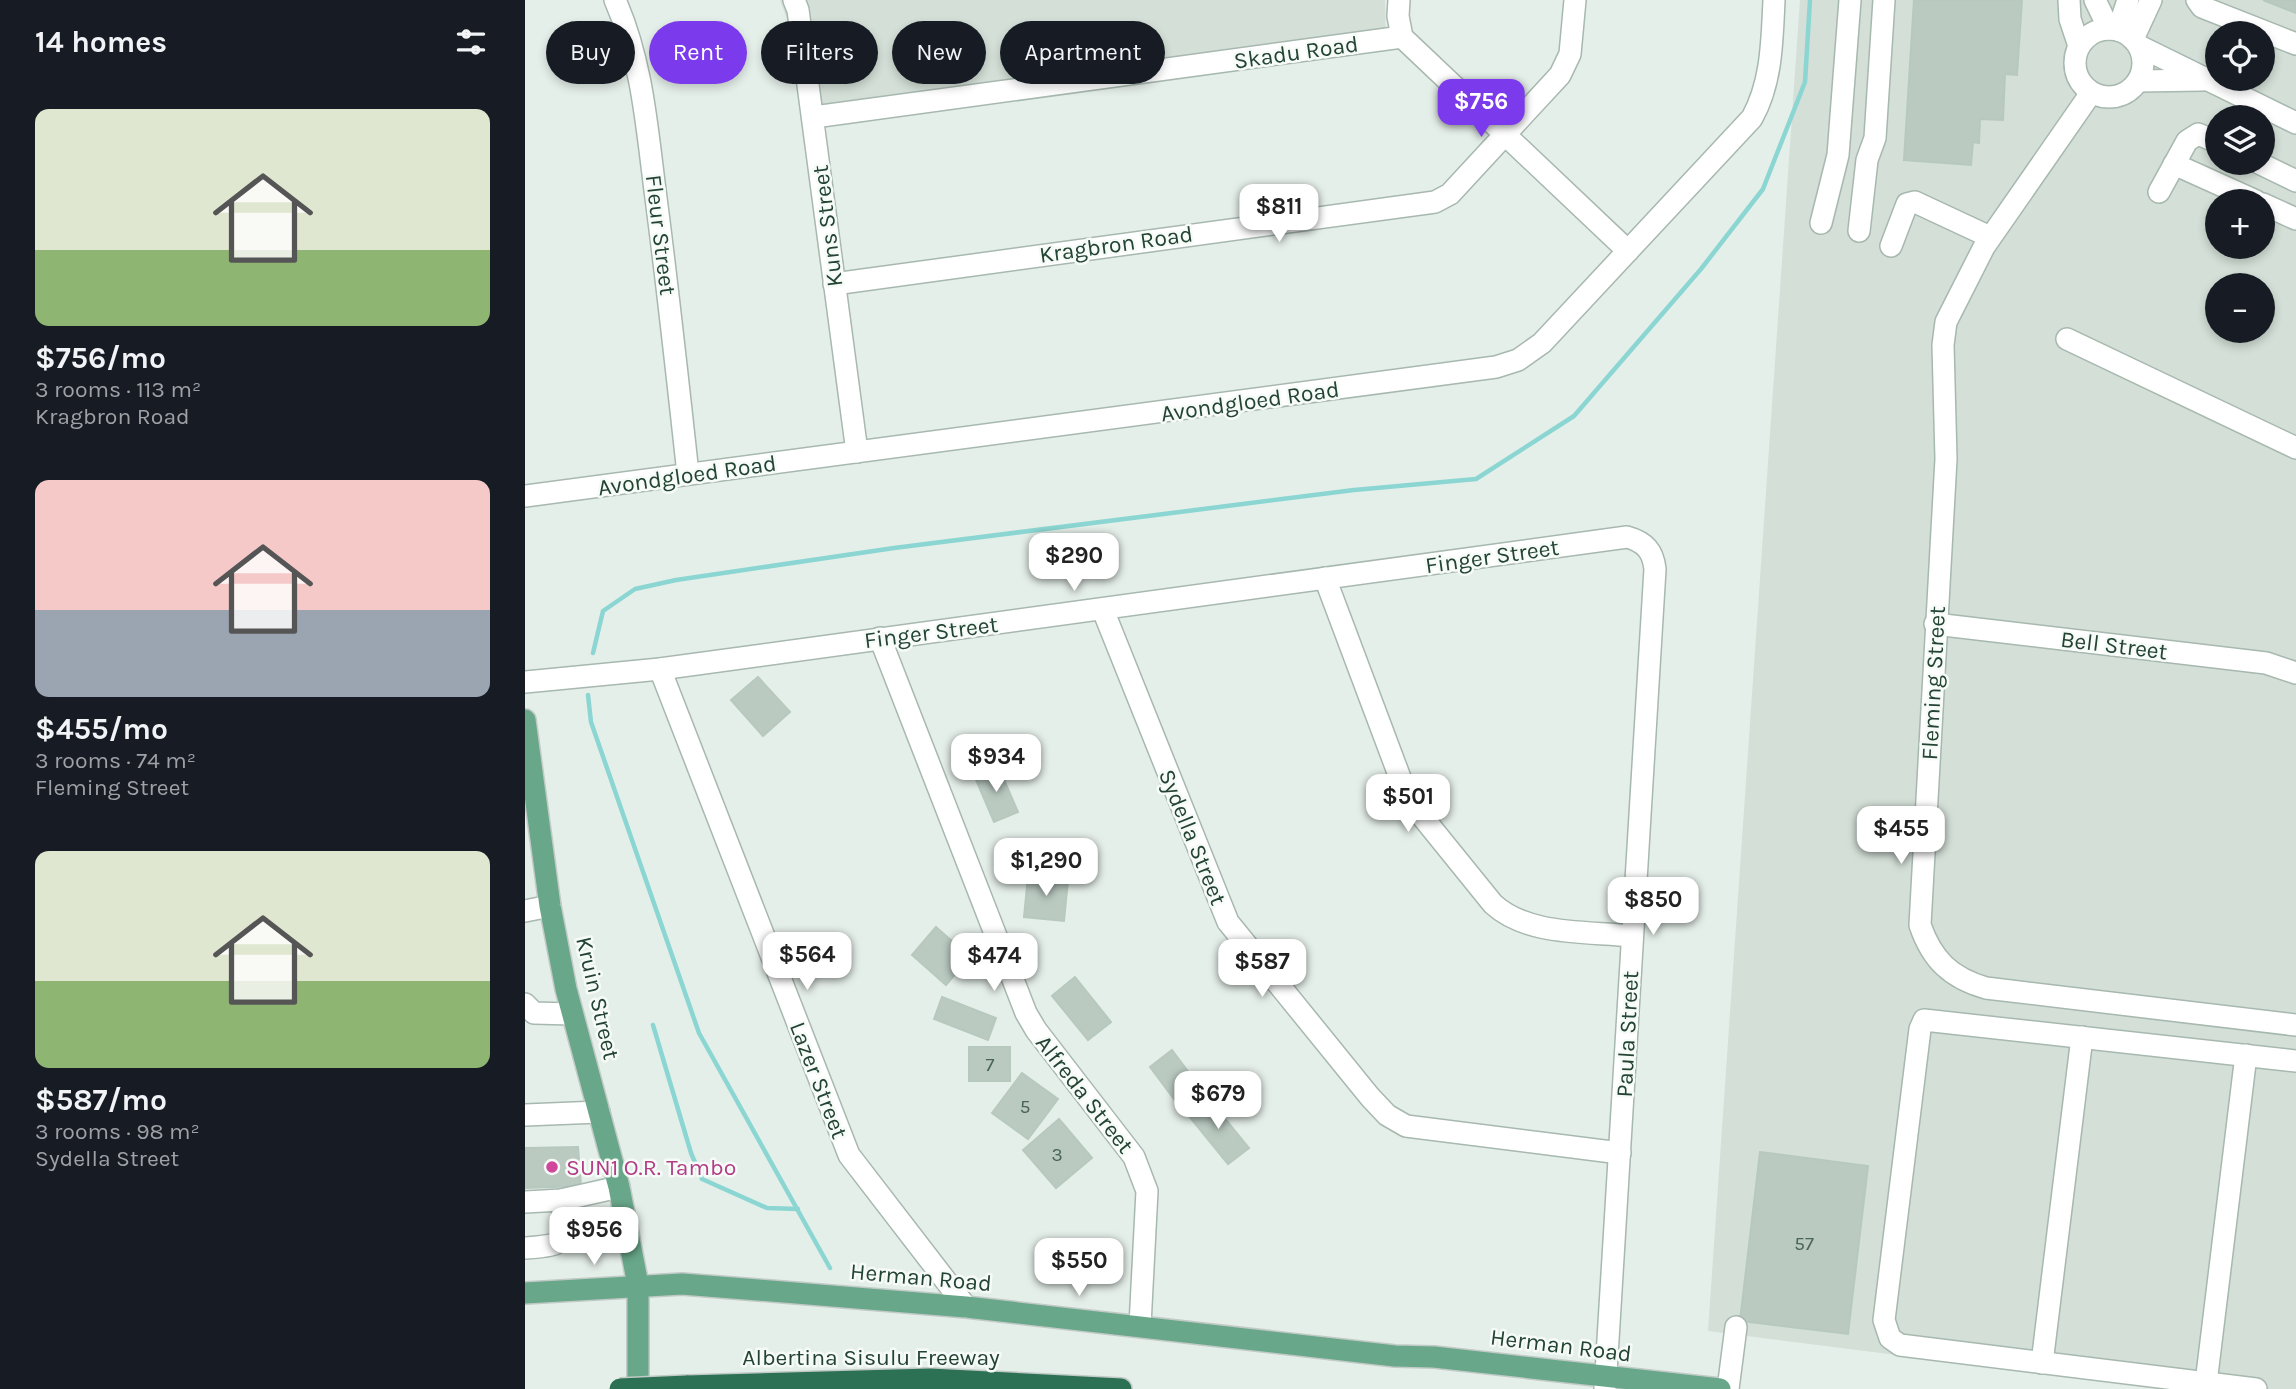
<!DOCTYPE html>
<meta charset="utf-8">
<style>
body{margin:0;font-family:Karla,sans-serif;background:#20242c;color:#f1f3f6;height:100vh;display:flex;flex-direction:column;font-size:26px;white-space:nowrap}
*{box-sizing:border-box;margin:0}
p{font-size:23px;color:#9ea1a6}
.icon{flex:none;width:38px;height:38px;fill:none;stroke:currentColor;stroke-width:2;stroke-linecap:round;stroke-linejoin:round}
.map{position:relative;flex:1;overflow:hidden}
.drawer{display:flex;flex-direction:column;background:#171b24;width:525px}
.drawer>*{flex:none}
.guide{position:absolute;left:21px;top:21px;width:665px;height:63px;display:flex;gap:14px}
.fabs{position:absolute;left:1680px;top:21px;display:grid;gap:14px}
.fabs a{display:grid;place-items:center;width:70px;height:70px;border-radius:50%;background:#171b24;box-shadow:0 4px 10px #0003;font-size:35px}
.price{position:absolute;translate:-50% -60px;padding:0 16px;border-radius:14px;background:#fff;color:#222;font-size:23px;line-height:46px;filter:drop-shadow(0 2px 4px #0008)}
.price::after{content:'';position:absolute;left:50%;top:42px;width:21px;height:16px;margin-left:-10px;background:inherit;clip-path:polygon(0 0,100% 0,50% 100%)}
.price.active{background:#7c3aed;color:#fff}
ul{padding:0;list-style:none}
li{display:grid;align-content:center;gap:14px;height:371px;padding:0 35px}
li span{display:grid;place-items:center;height:217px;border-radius:14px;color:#555}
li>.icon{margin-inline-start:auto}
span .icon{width:126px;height:126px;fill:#fffc;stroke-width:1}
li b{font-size:30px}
h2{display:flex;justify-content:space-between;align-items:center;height:84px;padding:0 35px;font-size:30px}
.pill{padding:0 24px;border-radius:32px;background:#171b24;box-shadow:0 4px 10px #0003;font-size:24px;line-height:63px}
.pill.active{background:#7c3aed;color:#fff}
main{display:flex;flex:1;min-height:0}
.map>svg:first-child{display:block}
.built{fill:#d3dfd7;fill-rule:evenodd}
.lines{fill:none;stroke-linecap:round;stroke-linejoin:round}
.stream{stroke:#8bd6d2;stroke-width:4.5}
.building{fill:#bacac1;stroke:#b7c9be;stroke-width:2}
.minor-casing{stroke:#a7b8af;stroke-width:24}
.major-casing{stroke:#c1cac6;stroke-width:24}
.highway-casing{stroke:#c1cac6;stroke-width:24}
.minor{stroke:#fff;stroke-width:21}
.major{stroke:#68a789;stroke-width:21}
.highway{stroke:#2d7154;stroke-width:21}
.highway-bridge-casing{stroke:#c1cac6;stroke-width:24;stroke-linecap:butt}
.highway-bridge{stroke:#2d7154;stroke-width:21}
.hotel-dot{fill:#d1479c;stroke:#f6fbf8;stroke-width:2.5}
.labels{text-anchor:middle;stroke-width:5;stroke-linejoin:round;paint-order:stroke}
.number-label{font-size:19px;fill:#496556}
.street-label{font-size:23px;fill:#234333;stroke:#f6fbf8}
.hotel-label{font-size:23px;fill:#b23c85;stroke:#f6fbf8;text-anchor:start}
</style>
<main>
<section class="drawer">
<h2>14 homes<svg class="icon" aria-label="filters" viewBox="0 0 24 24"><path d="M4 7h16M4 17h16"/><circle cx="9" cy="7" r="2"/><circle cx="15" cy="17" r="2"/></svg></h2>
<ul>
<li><span style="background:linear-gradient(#dfe7d0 65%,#8fb573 0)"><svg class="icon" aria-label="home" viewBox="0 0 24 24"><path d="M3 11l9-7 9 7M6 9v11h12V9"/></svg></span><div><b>$756/mo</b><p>3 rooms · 113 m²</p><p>Kragbron Road</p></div></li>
<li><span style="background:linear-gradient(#f6c9c9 60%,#9aa5b1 0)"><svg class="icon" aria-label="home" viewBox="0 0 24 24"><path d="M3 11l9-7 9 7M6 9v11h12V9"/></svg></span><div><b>$455/mo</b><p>3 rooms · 74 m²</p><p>Fleming Street</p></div></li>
<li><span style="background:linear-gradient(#dfe7d0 60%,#8fb573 0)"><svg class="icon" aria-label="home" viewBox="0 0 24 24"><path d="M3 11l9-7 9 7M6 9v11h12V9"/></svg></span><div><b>$587/mo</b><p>3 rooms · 98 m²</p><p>Sydella Street</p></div></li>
</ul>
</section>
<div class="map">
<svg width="1771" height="1389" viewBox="0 0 1771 1389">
<rect width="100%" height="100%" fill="#e5efe9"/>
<g class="built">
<path d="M255,0H860L861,39L293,105Z"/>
<path d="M1275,0H1771V1389H1639L1183,1331ZM1692,33H1738V79H1692ZM1692,117H1738V163H1692ZM1692,201H1738V247H1692ZM1692,285H1738V331H1692Z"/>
</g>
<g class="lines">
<g class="stream">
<path d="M68,653L78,611L110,589L151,580L369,548L829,490L951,479L1049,416L1176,269L1238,189L1280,82L1285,0"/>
<path d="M63,695L66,722L174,1033L305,1268"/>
<path d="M128,1025L166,1153L177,1179L242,1208L273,1209"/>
</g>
</g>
<g class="building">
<path d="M1389,0H1497L1492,75L1480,74L1478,120L1455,119L1454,143L1448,142L1446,165L1379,160Z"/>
<path d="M1738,0H1771V13Z"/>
<path d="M233,677L265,712L238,736L206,700Z"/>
<path d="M473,766L493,812L469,822L449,775Z"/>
<path d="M503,876L543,880L539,921L499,917Z"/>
<path d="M411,927L445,957L421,985L387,955Z"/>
<path d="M550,977L586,1022L563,1040L527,996Z"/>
<path d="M417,997L471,1018L463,1040L409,1019Z"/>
<rect x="444" y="1047" width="41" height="34"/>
<path d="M647,1050L680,1094L658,1111L625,1067Z"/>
<path d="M497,1073L533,1099L503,1139L467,1113Z"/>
<path d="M683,1098L724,1148L703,1164L663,1115Z"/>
<path d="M534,1119L567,1158L531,1188L498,1150Z"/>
<path d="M53,1147L56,1186L0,1188V1148Z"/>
<path d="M1235,1152L1343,1166L1323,1334L1215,1321Z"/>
</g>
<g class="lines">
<defs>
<g id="minor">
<path d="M90,0C118,63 122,130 131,198C143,290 153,382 163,474"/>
<path d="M269,0L273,10L332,452"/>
<path d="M874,0L873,16L877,37L1103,251"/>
<path d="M1544,0L1545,19L1554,46"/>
<path d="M1570,0L1584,29"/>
<path d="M1672,0L1677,7L1771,44"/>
<circle cx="1584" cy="63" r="34"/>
<path d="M1593,30L1603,0"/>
<path d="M1608,39L1626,0"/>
<path d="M1614,46L1771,123"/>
<path d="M1613,81L1678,80"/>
<path d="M1566,93L1459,247L1421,322L1418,345L1421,459L1395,925C1407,960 1426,978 1461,988L1771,1025"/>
<path d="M289,117L877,37"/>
<path d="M1734,163L1771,181"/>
<path d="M1649,164L1731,201"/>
<path d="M1634,192L1662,141L1673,134L1692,142"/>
<path d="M1738,204L1771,219"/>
<path d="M1296,223L1313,155L1325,0"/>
<path d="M1334,231L1342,160L1350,138L1359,0"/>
<path d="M1366,246L1382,204L1390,202L1465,237"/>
<path d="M309,284L910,202L925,194L1035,75L1045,54L1050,0"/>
<path d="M1542,339L1771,448"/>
<path d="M0,496L971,367L993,360L1017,343L1227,118C1247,82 1247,41 1249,0"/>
<path d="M800,578L883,799L968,904C1003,936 1061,931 1107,936"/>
<path d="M578,610L703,922L845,1097L862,1115L881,1126L1095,1153"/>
<path d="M1410,624L1741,663L1771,673"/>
<path d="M355,638L501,1013L511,1030L609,1157L622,1191L615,1325"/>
<path d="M135,669L324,1155L441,1307"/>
<path d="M0,682L135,669L1102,537C1120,542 1128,551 1130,569L1080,1389"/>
<path d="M0,911L25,906"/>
<path d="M0,1004L9,1013L47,1014"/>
<path d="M0,1115L74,1112"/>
<path d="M0,1202L36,1200L94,1187"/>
<path d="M0,1248C44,1245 44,1242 36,1200"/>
<path d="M1517,1363L1557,1037"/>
<path d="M1681,1383L1721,1055"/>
<path d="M1203,1389L1211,1327"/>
<path d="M1731,1389L1375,1345L1365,1338L1359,1320L1395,1029L1399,1020L1771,1061"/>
</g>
<g id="major">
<path d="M0,720L25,906L41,989L94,1187L113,1285V1389"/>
<path d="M0,1293L157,1284L233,1290L441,1307L870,1356L909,1357L1195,1389"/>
</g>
<path id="highway" d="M162,1386L405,1379L596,1389"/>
</defs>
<use href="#minor" class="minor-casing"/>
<use href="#major" class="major-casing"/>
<use href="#highway" class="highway-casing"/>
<use href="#minor" class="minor"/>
<use href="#major" class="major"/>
<use href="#highway" class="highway"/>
<defs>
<path id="highway-bridge" d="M95,1389L162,1386"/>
</defs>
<use href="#highway-bridge" class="highway-bridge-casing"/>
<use href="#highway-bridge" class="highway-bridge"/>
</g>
<circle class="hotel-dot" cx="27" cy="1167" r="7"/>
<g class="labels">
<g class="number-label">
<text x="465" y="1071">7</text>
<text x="500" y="1113">5</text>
<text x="532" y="1161">3</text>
<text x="1279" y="1250">57</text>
</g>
<g class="street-label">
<text transform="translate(771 52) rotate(-8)" y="8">Skadu Road</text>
<text transform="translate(302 226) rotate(-97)" y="8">Kuns Street</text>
<text transform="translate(136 235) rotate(83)" y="8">Fleur Street</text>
<text transform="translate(591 244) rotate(-8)" y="8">Kragbron Road</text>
<text transform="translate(725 401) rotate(-8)" y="8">Avondgloed Road</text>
<text transform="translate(162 475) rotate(-8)" y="8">Avondgloed Road</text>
<text transform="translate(967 556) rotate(-8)" y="8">Finger Street</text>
<text transform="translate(406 632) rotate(-7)" y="8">Finger Street</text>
<text transform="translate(1589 645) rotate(7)" y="8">Bell Street</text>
<text transform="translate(1408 683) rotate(-87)" y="8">Fleming Street</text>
<text transform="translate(668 837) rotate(68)" y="8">Sydella Street</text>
<text transform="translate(73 998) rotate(77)" y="8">Kruin Street</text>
<text transform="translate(1102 1034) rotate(-87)" y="8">Paula Street</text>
<text transform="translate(294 1080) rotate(69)" y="8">Lazer Street</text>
<text transform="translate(560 1094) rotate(52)" y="8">Alfreda Street</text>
<text transform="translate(396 1277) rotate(5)" y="8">Herman Road</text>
<text transform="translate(1036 1345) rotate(7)" y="8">Herman Road</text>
<text x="346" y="1365">Albertina Sisulu Freeway</text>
</g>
<g class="hotel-label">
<text x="41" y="1175">SUN1 O.R. Tambo</text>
</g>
</g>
</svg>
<div class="fabs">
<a><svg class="icon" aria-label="locate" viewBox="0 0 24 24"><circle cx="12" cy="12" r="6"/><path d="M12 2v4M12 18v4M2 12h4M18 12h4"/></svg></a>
<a><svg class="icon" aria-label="layers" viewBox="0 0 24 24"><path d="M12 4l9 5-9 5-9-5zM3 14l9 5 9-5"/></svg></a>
<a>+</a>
<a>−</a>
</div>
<b class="price active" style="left:956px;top:139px">$756</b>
<b class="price" style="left:754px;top:244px">$811</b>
<b class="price" style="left:549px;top:593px">$290</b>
<b class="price" style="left:471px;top:794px">$934</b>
<b class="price" style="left:883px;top:834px">$501</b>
<b class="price" style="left:1376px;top:866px">$455</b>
<b class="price" style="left:521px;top:898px">$1,290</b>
<b class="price" style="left:1128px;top:937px">$850</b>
<b class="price" style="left:282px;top:992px">$564</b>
<b class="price" style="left:469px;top:993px">$474</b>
<b class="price" style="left:737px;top:999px">$587</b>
<b class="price" style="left:693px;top:1131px">$679</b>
<b class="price" style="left:69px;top:1267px">$956</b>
<b class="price" style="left:554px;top:1298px">$550</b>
<div class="guide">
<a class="pill">Buy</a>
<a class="pill active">Rent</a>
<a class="pill">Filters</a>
<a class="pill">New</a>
<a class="pill">Apartment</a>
</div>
</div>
</main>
